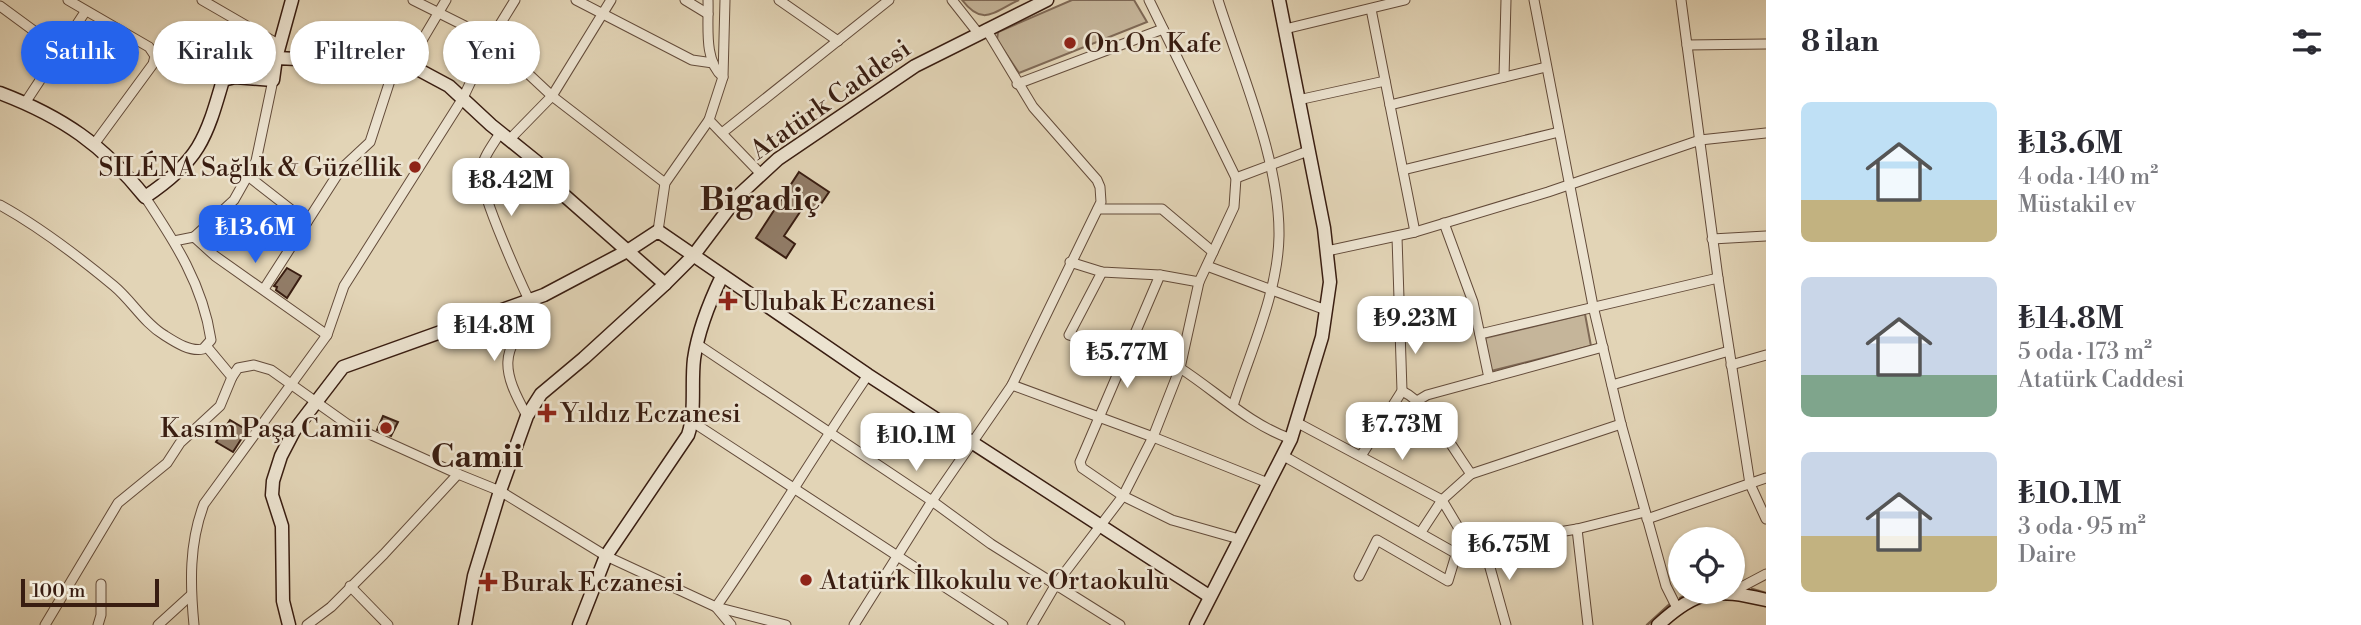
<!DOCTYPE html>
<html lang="tr">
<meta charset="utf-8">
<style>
body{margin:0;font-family:"Libre Bodoni",serif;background:#f7f7f7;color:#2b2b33;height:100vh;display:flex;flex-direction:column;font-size:26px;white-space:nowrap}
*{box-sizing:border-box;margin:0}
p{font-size:23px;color:#7c7c81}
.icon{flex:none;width:38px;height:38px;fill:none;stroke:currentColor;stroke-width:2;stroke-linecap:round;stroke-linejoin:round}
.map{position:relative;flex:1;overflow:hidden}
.sheet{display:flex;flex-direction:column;background:#fff;width:595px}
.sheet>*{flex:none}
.hud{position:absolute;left:21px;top:21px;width:665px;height:63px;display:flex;gap:14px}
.controls{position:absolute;left:1668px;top:527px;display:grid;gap:14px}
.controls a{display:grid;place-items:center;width:77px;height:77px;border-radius:50%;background:#fff;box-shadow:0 2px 5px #0004;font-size:35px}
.scale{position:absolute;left:21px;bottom:18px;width:138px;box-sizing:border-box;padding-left:7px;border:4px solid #391d11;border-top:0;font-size:19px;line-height:24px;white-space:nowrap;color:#391d11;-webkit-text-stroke:5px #ece3d0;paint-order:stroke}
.price{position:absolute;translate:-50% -60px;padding:0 16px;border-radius:14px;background:#fff;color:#222;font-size:23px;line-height:46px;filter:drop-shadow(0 2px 4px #0008)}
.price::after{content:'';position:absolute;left:50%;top:42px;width:21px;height:16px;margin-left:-10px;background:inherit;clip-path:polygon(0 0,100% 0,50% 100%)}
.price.current{background:#2563eb;color:#fff}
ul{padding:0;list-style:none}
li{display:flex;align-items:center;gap:21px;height:175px;padding:0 35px}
li span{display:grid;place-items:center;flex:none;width:196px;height:140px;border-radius:10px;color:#555}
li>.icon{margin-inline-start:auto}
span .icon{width:84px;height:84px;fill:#fffc;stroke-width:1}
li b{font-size:30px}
h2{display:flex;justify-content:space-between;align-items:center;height:84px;padding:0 35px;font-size:30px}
.tag{padding:0 24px;border-radius:32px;background:#fff;box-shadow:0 2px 5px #0004;font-size:24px;line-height:63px}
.tag.current{background:#2563eb;color:#fff}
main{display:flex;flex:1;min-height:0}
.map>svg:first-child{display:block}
.green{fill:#c5b59a;stroke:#7f6956;stroke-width:2}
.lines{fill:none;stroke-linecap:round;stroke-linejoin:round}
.stream{stroke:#7c6652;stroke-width:2.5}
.building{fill:#917c67;stroke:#391d11;stroke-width:2}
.street-casing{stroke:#634b3a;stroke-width:11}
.secondary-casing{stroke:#391d11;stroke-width:15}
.street{stroke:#ece3d0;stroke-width:9}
.secondary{stroke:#ece3d0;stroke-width:12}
.poi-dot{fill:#8f2418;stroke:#ece3d0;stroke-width:2.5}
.labels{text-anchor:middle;stroke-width:5;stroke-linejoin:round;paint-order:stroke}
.poi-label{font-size:26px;fill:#391d11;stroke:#ece3d0;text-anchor:start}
.street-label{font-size:26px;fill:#391d11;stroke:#ece3d0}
.district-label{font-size:33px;font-weight:bold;fill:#391d11;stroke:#ece3d0}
</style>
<main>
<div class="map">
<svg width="1766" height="625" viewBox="0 0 1766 625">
<rect width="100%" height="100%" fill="#e2d4b6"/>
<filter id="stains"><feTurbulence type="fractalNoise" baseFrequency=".00286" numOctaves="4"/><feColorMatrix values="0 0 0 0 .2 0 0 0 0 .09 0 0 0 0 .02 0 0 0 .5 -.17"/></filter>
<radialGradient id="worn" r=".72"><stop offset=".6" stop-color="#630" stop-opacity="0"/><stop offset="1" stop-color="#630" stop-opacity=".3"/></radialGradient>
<g class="green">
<path d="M962,0H1019C993,12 983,27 962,0Z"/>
<path d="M1072,0H1134L1147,22L1019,73L997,40L998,32Z"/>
<path d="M1585,314L1591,346L1491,371L1485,338Z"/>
</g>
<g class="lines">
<g class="stream">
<path d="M1732,584H1733"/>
<path d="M1752,589L1766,593"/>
<path d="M1680,598L1692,592"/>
<path d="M1647,625L1670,604"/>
</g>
</g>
<g class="building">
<path d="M799,172L829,192L817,210L806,203L784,236L795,244L786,258L756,238Z"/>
<path d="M287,268L301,276L287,298L276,290L277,287L274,286Z"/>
<path d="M383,416L398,422L391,436L377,430Z"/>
<path d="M230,420L247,430L233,452L216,442Z"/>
</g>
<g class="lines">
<defs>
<g id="street">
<path d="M68,0L149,47L155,56L153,64L95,143"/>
<path d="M202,0L278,44"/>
<path d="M413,0L491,39L552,96L665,183"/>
<path d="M576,0L692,60L713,63"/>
<path d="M685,0L708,14"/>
<path d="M708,0C709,23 703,61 723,77"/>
<path d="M725,0L723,77L709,120L760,173"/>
<path d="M779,0L838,41"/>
<path d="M952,0L978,33"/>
<path d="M1218,0C1241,73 1280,160 1279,236C1278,293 1250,352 1233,406"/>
<path d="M1534,0L1593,306L1621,424L1666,586L1677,608"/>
<path d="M1681,0L1718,278L1750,484L1766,519"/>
<path d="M0,6L60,50"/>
<path d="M1371,9L1415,232"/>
<path d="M1285,29L1405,0"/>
<path d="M1687,45L1766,44"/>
<path d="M408,64L446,0"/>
<path d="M1504,77L1506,0"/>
<path d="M1017,84L1163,29"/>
<path d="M1298,100L1385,81"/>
<path d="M25,103L85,12"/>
<path d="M1390,105L1546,67"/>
<path d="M500,133C493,145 482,158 481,172C480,194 524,291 536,314C498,351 502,371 527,416"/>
<path d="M722,133L889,0"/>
<path d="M509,140L552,96L611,0"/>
<path d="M1403,170L1559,132"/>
<path d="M248,176L307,222"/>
<path d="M1236,178L1308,151"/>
<path d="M0,205C40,227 79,257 114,286C132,301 144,323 164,335C175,342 190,352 203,349L211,340C203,285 175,242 145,197"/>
<path d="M1098,209H1162L1213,252"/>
<path d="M1444,223L1473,302L1489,378"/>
<path d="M658,231L665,183L709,120"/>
<path d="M194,237L234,200L256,161L273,80"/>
<path d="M1712,239L1766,236"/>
<path d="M174,241L194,237L215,256L327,335"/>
<path d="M1327,251L1415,232L1548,192L1700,140L1766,133"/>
<path d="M1070,262L1102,272L1160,275L1199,282L1234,207L1236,178L1149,0"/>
<path d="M1207,266L1326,310"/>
<path d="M1160,275L1080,462L1082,468L1123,496L1172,520L1239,539"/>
<path d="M1199,282L1180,368C1217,392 1249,424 1291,439"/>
<path d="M264,289L341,169L370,142L396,62"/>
<path d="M1480,334L1718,278"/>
<path d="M697,344L932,501L991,544L1120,625"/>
<path d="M207,347L232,377"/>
<path d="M1731,365L1766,355"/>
<path d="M1012,385L1153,437L1268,483"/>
<path d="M1612,385L1729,351"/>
<path d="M1402,391C1428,403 1453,449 1471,474L1442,500L1421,532"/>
<path d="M1417,401L1427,395L1603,347"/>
<path d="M691,421L1003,625"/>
<path d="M1296,422L1442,500L1470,547L1577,529L1645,512"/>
<path d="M1282,455L1457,554"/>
<path d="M1361,456L1402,391L1397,237"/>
<path d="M1471,474L1621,424"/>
<path d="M1647,519L1766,478"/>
<path d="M1577,529L1588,625"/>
<path d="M1484,546L1506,625"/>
<path d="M1359,576L1377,540L1448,581L1455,558L1470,547"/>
<path d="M350,586L388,625"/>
<path d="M1732,592L1766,574"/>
<path d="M45,625L118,503L167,463L180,443L220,406L232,377L238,368L254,365L271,370L347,424L458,474L500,491L606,556L716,607L786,625"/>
<path d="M98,625L101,615V584"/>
<path d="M158,625L191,595"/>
<path d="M194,625C190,584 189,543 204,504L327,335L344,286L463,98L491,39L515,0"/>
<path d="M307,625L331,607L384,554L458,474"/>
<path d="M731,625L716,607C769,531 816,451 868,375"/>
<path d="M854,625L932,501L1012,385L1101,202L1100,187L1097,180L1033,107L986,29"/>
<path d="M1032,625L1056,584L1123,496L1153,437L1180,368L1069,335L1102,272"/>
</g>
<g id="secondary">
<path d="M276,58L292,0"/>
<path d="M0,93C63,117 103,145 145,197C199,161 206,139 223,80L235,77L273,80L276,58L408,64L449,86L491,125L537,162L565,196L665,284"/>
<path d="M289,625L283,601L282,526L272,495L273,481L281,456L294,431L343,367L544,295L629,250L658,231L868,375L1209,596"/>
<path d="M465,625L474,576L500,491L527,416L541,394L584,358L665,284L693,256L739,195L778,159L915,66L1047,0"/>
<path d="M579,625L606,556L688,435C696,412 691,384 694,359C698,331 710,301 722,276"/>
<path d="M1196,625L1291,439L1322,337L1330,282L1324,228L1279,0"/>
<path d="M1658,625C1698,589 1715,588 1766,600"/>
</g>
</defs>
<use href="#street" class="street-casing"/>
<use href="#secondary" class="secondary-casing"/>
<use href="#street" class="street"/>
<use href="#secondary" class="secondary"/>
</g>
<g class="poi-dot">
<circle cx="1070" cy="43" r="7"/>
<circle cx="415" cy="167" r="7"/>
<path d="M724.5 290.5h7v7h7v7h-7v7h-7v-7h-7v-7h7z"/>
<path d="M543.5 402.5h7v7h7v7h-7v7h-7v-7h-7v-7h7z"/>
<circle cx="386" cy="428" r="7"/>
<circle cx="806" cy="580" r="7"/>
<path d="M484.5 571.5h7v7h7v7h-7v7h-7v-7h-7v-7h7z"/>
</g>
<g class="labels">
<g class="poi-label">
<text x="1084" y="52">On On Kafe</text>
<text x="401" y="176" text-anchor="end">SILÉNA Sağlık &amp; Güzellik</text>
<text x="742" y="310">Ulubak Eczanesi</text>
<text x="561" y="422">Yıldız Eczanesi</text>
<text x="372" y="437" text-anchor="end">Kasım Paşa Camii</text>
<text x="820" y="589">Atatürk İlkokulu ve Ortaokulu</text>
<text x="502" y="591">Burak Eczanesi</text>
</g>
<g class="street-label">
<text transform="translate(830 99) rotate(-35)" y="9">Atatürk Caddesi</text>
</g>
<g class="district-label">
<text x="760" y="210">Bigadiç</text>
<text x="477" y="467">Camii</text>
</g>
</g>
<rect width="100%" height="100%" filter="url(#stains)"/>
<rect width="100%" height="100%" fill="url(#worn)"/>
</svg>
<div class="controls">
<a><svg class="icon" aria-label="locate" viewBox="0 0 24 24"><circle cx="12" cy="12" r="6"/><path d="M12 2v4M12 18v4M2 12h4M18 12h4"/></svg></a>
</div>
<div class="scale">100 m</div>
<b class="price" style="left:511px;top:218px">₺8.42M</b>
<b class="price current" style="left:255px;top:265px">₺13.6M</b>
<b class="price" style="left:1415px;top:356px">₺9.23M</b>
<b class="price" style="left:494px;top:363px">₺14.8M</b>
<b class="price" style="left:1127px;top:390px">₺5.77M</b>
<b class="price" style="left:1402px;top:462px">₺7.73M</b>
<b class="price" style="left:916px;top:473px">₺10.1M</b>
<b class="price" style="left:1509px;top:582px">₺6.75M</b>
<div class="hud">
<a class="tag current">Satılık</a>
<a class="tag">Kiralık</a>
<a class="tag">Filtreler</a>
<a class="tag">Yeni</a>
</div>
</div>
<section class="sheet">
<h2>8 ilan<svg class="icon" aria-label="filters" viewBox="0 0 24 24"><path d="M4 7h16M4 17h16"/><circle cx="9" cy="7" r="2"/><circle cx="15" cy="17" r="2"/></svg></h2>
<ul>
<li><span style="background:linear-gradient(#bfe0f5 70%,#c2b280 0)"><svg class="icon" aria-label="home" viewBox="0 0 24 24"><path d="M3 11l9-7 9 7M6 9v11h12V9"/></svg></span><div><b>₺13.6M</b><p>4 oda · 140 m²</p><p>Müstakil ev</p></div></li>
<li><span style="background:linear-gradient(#c9d6e8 70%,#7fa58c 0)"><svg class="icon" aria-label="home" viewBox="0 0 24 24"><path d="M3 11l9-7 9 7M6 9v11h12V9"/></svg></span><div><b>₺14.8M</b><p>5 oda · 173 m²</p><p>Atatürk Caddesi</p></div></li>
<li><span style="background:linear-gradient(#c9d6e8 60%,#c2b280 0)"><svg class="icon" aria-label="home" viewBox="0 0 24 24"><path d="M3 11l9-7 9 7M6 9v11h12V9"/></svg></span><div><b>₺10.1M</b><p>3 oda · 95 m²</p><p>Daire</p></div></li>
</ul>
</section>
</main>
